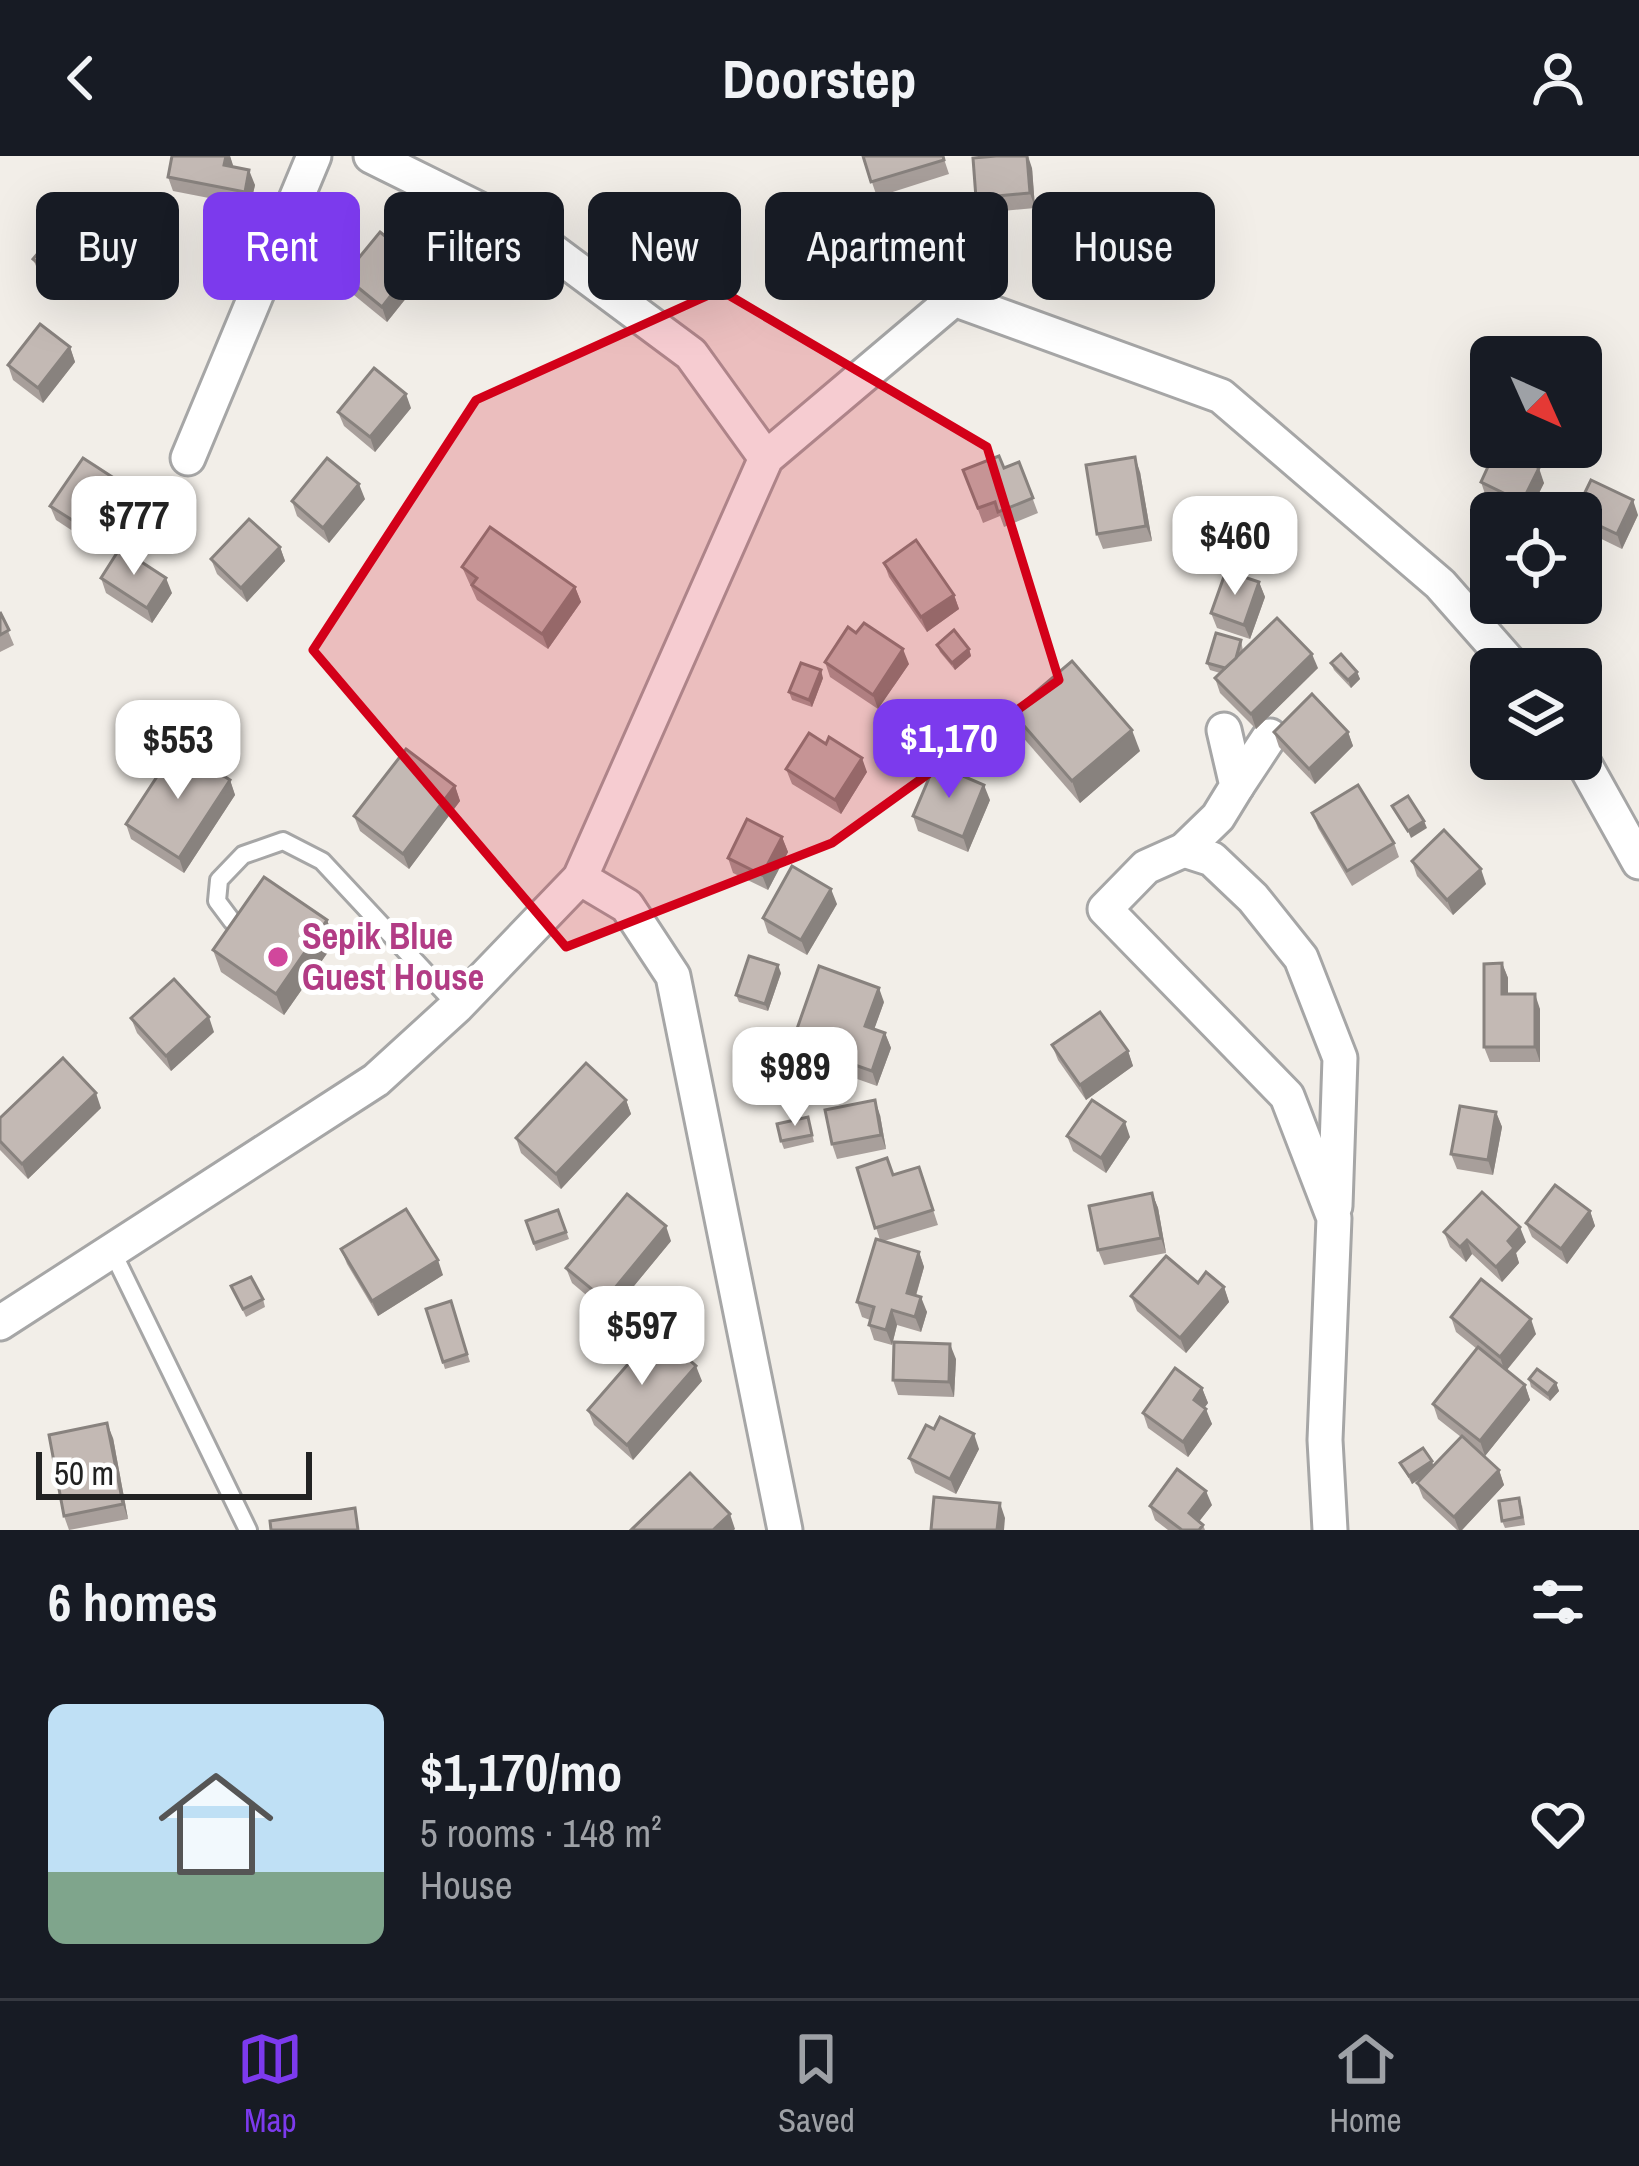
<!DOCTYPE html>
<meta charset="utf-8">
<style>
body{margin:0;font-family:"Archivo Narrow",sans-serif;background:#242831;color:#f1f3f6;height:100vh;display:flex;flex-direction:column;font-size:45px;white-space:nowrap}
*{box-sizing:border-box;margin:0}
p{font-size:39px;color:#9ea1a6}
.icon{flex:none;width:66px;height:66px;fill:none;stroke:currentColor;stroke-width:2;stroke-linecap:round;stroke-linejoin:round}
.map{position:relative;height:1374px;overflow:hidden}
.side{display:flex;flex-direction:column;background:#171b24;flex:1}
.side>*{flex:none}
.hud{position:absolute;left:36px;top:36px;width:1569px;height:108px;display:flex;gap:24px}
.needle{width:78px;rotate:135deg}
.fabs{position:absolute;left:1470px;top:180px;display:grid;gap:24px}
.fabs a{display:grid;place-items:center;width:132px;height:132px;border-radius:18px;background:#171b24;box-shadow:0 12px 48px #0002;font-size:60px}
.scale{position:absolute;left:36px;bottom:30px;width:276px;box-sizing:border-box;padding-left:12px;border:6px solid #222;border-top:0;font-size:33px;line-height:42px;white-space:nowrap;color:#222;-webkit-text-stroke:9px #fff;paint-order:stroke}
.price{position:absolute;translate:-50% -102px;padding:0 27px;border-radius:24px;background:#fff;color:#222;font-size:39px;line-height:78px;filter:drop-shadow(0 3px 6px #0008)}
.price::after{content:'';position:absolute;left:50%;top:72px;width:36px;height:27px;margin-left:-18px;background:inherit;clip-path:polygon(0 0,100% 0,50% 100%)}
.price.selected{background:#7c3aed;color:#fff}
ul{padding:0;list-style:none}
li{display:flex;align-items:center;gap:36px;height:300px;padding:0 48px}
li span{display:grid;place-items:center;flex:none;width:336px;height:240px;border-radius:18px;color:#555}
li>.icon{margin-inline-start:auto}
span .icon{width:144px;height:144px;fill:#fffc;stroke-width:1}
li b{font-size:51px}
h2{display:flex;justify-content:space-between;align-items:center;height:144px;padding:0 48px;font-size:51px}
.tag{padding:0 42px;border-radius:18px;background:#171b24;box-shadow:0 12px 48px #0002;font-size:42px;line-height:108px}
.tag.selected{background:#7c3aed;color:#fff}
header{display:flex;justify-content:space-between;align-items:center;height:156px;padding:0 48px;background:#171b24;font-size:54px;font-weight:800}
.tab-bar{display:flex;justify-content:space-around;align-items:center;height:168px;border-top:3px solid #363941;background:#171b24;font-size:33px;color:#9ea1a6}
.tab-bar a{display:grid;justify-items:center;gap:6px}
.tab-bar .selected{color:#7c3aed}
.map>svg:first-child{display:block}
.lines{fill:none;stroke-linecap:round;stroke-linejoin:round}
.lane-casing{stroke:#a6a6a6;stroke-width:22}
.street-casing{stroke:#a6a6a6;stroke-width:39}
.lane{stroke:#fff;stroke-width:16}
.street{stroke:#fff;stroke-width:33}
.wall{fill:#a89f9b}
.shaded-wall{fill:#88827e}
.building{fill:#c3b9b4;stroke:#88827e;stroke-width:3}
.marked{fill:#d30019;fill-opacity:0.2;stroke:#d30019;stroke-width:9;stroke-linejoin:round}
.hotel-dot{fill:#d1479c;stroke:#fff;stroke-width:4.5}
.labels{text-anchor:middle;stroke-width:10;stroke-linejoin:round;paint-order:stroke}
.hotel-label{font-size:36px;font-weight:bold;fill:#b23c85;stroke:#fff;text-anchor:start}
</style>
<header><svg class="icon" aria-label="back" viewBox="0 0 24 24"><path d="M15 5l-7 7 7 7"/></svg>Doorstep<svg class="icon" aria-label="person" viewBox="0 0 24 24"><circle cx="12" cy="8" r="4"/><path d="M4 21q1-7 8-7t8 7"/></svg></header>
<div class="map">
<svg width="1639" height="1374" viewBox="0 0 1639 1374">
<rect width="100%" height="100%" fill="#f2eee8"/>
<g class="lines">
<defs>
<g id="lane">
<path d="M232,765L217,745L219,724L243,699L283,685L322,705L457,850"/>
<path d="M112,1095L248,1374"/>
</g>
<g id="street">
<path d="M371,0L531,79L691,198L766,302"/>
<path d="M188,302L314,0"/>
<path d="M1224,574L1237,630L1218,661L1184,694L1146,711L1105,753L1287,940L1334,1062L1325,1284L1330,1374"/>
<path d="M1581,602L1639,706"/>
<path d="M1237,630L1270,580"/>
<path d="M1184,694L1212,703L1253,742L1301,802L1340,902L1335,1050"/>
<path d="M580,722L627,750L673,820L785,1374"/>
<path d="M0,1167L376,924L457,850L580,722L766,302L954,143L1221,240L1440,428L1515,513"/>
</g>
</defs>
<use href="#lane" class="lane-casing"/>
<use href="#street" class="street-casing"/>
<use href="#lane" class="lane"/>
<use href="#street" class="street"/>
</g>
<g class="wall">
<path d="M172,0H230L233,11L255,29L250,50L173,35L168,21Z"/>
<path d="M863,0H943L949,18L877,41Z"/>
<path d="M1032,12L1035,52L982,57L976,42Z"/>
<path d="M101,100L65,140L39,117L33,103Z"/>
<path d="M417,106L423,121L387,166L349,135L344,120Z"/>
<path d="M70,191L75,206L43,247L13,224L8,209Z"/>
<path d="M411,252L375,296L344,270L338,256Z"/>
<path d="M1491,291H1505L1506,296L1544,327L1529,357H1521L1486,341L1481,326L1490,306H1475L1473,299Z"/>
<path d="M1019,306L1038,357L1004,371L1000,360L983,367L963,314L1004,312Z"/>
<path d="M1140,316L1152,385L1103,393L1097,378Z"/>
<path d="M129,343L97,391L56,364L50,350Z"/>
<path d="M365,343L329,387L297,360L292,345Z"/>
<path d="M1581,357L1638,359L1622,393L1581,373Z"/>
<path d="M280,391L285,405L247,446L217,418L211,403Z"/>
<path d="M884,407L954,439L959,453L927,476L889,421Z"/>
<path d="M462,411L575,431L581,446L548,493L477,444Z"/>
<path d="M101,422L172,437L152,467L106,437Z"/>
<path d="M1259,426L1265,441L1250,483L1217,472L1211,457Z"/>
<path d="M0,456L14,489L0,496Z"/>
<path d="M1241,484L1243,495L1318,512L1256,573L1220,537L1215,522L1220,517L1210,514L1207,507Z"/>
<path d="M937,489L969,493L971,500L955,514L940,496Z"/>
<path d="M825,506L909,508L878,553L830,521Z"/>
<path d="M1331,507L1357,516L1360,523L1351,532L1334,514Z"/>
<path d="M823,522L812,551L792,544L789,536Z"/>
<path d="M1012,556L1140,595L1080,647L1020,578Z"/>
<path d="M1274,576H1348L1353,590L1315,628L1279,591Z"/>
<path d="M826,588L867,616L841,658L792,628L786,613Z"/>
<path d="M230,624L235,639L184,717L131,683L126,668Z"/>
<path d="M455,630L460,645L409,713L360,675L354,660Z"/>
<path d="M990,644L968,696L918,675L913,660Z"/>
<path d="M1312,657L1394,687L1399,701L1352,730L1318,672Z"/>
<path d="M782,681L788,696L768,734L733,717L728,702Z"/>
<path d="M1412,705L1486,728L1453,759L1417,720Z"/>
<path d="M837,748L807,799L768,777L763,762Z"/>
<path d="M327,764L335,786L284,859L221,816L213,794Z"/>
<path d="M1502,807L1508,822V838L1540,853V906H1490L1484,891Z"/>
<path d="M781,817L768,855L739,846L736,839Z"/>
<path d="M884,846L874,873L885,877L891,892L877,930L798,902L792,887Z"/>
<path d="M131,862L214,876L171,915L137,877Z"/>
<path d="M1052,889L1128,895L1133,910L1086,944L1058,904Z"/>
<path d="M626,944L631,958L561,1033L521,997L516,982Z"/>
<path d="M101,952L28,1023L0,994V962Z"/>
<path d="M1496,956L1502,971L1493,1019L1457,1013L1451,998Z"/>
<path d="M880,959L886,993L837,1003L832,988Z"/>
<path d="M808,961L814,986L784,993L781,985Z"/>
<path d="M1067,980L1130,981L1106,1017L1073,995Z"/>
<path d="M919,1011L938,1069L884,1085L919,1096L924,1111L916,1140L927,1156L921,1176L897,1169L892,1189L874,1184L869,1169L870,1164L862,1161L857,1146L880,1084L857,1012L894,1019Z"/>
<path d="M1152,1037L1158,1052L1166,1097L1104,1109L1098,1094Z"/>
<path d="M558,1054L569,1083L536,1095L526,1065Z"/>
<path d="M1590,1055L1595,1070L1567,1108L1532,1081L1526,1067Z"/>
<path d="M1444,1076L1526,1086L1516,1097L1519,1107L1502,1126L1472,1098L1466,1106L1450,1091Z"/>
<path d="M671,1085L610,1159L572,1127L566,1112Z"/>
<path d="M341,1093L443,1119L378,1160L347,1108Z"/>
<path d="M1198,1127L1224,1131L1229,1146L1186,1197L1137,1155L1131,1140Z"/>
<path d="M231,1130L263,1143L265,1151L246,1161Z"/>
<path d="M451,1145L470,1206L445,1213L426,1153Z"/>
<path d="M1451,1161L1536,1178L1507,1214L1525,1229L1530,1244L1485,1300L1499,1314L1504,1329L1462,1374H1457L1423,1342L1417,1327L1425,1319L1412,1328L1400,1307L1432,1305L1433,1310L1461,1281L1438,1263L1433,1248L1477,1193L1456,1176Z"/>
<path d="M956,1203L954,1241L898,1239L893,1224Z"/>
<path d="M1529,1223L1556,1227L1559,1235L1550,1245L1531,1231Z"/>
<path d="M702,1225L633,1304L594,1269L588,1254Z"/>
<path d="M1202,1232L1208,1247L1204,1252L1212,1268L1188,1301L1148,1272L1143,1257Z"/>
<path d="M934,1273L979,1293L956,1338L915,1317L909,1302Z"/>
<path d="M113,1282L128,1363L69,1374L64,1360Z"/>
<path d="M1212,1349L1199,1365L1203,1369L1205,1374H1168L1155,1364L1150,1350Z"/>
<path d="M1522,1349L1525,1369L1505,1372L1502,1365Z"/>
</g>
<g class="shaded-wall">
<path d="M226,0H230L233,9L230,24L224,9Z"/>
<path d="M1028,0L1032,12L1035,52L1030,37Z"/>
<path d="M249,14L255,29L250,50L245,36Z"/>
<path d="M96,85L101,100L65,140L60,126Z"/>
<path d="M417,106L423,121L387,166L382,151Z"/>
<path d="M70,191L75,206L43,247L38,232Z"/>
<path d="M406,238L411,252L375,296L370,281Z"/>
<path d="M1135,301L1140,316L1152,385L1146,370Z"/>
<path d="M1539,312L1544,327L1529,357H1526L1522,346Z"/>
<path d="M123,328L129,343L97,391L91,376Z"/>
<path d="M359,328L365,343L329,387L323,372Z"/>
<path d="M1633,344L1638,359L1622,393L1617,378Z"/>
<path d="M280,391L285,405L247,446L241,432Z"/>
<path d="M166,422L172,437L152,467L147,452Z"/>
<path d="M1259,426L1265,441L1250,483L1244,469Z"/>
<path d="M575,431L581,446L548,493L542,478Z"/>
<path d="M954,439L959,453L927,476L921,461Z"/>
<path d="M903,493L909,508L878,553L873,539Z"/>
<path d="M969,493L971,500L955,514L952,507Z"/>
<path d="M1312,498L1318,512L1256,573L1251,558Z"/>
<path d="M821,514L823,522L812,551L809,544Z"/>
<path d="M1357,516L1360,523L1351,532L1348,524Z"/>
<path d="M1132,574L1140,595L1080,647L1072,625Z"/>
<path d="M1348,576L1353,590L1315,628L1309,613Z"/>
<path d="M862,602L867,616L841,658L835,644Z"/>
<path d="M230,624L235,639L184,717L179,702Z"/>
<path d="M984,629L990,644L968,696L963,681Z"/>
<path d="M455,630L460,645L409,713L403,698Z"/>
<path d="M1424,665L1427,672L1411,682L1408,675Z"/>
<path d="M782,681L788,696L768,734L762,719Z"/>
<path d="M1481,713L1486,728L1453,759L1447,744Z"/>
<path d="M831,733L837,748L807,799L801,784Z"/>
<path d="M327,764L335,786L284,859L276,838Z"/>
<path d="M1502,807L1508,822V853L1502,838Z"/>
<path d="M778,809L781,817L768,855L765,848Z"/>
<path d="M879,832L884,846L870,885L865,870Z"/>
<path d="M1535,838L1540,853V906L1535,891Z"/>
<path d="M209,861L214,876L171,915L166,900Z"/>
<path d="M885,877L891,892L877,930L872,915Z"/>
<path d="M1128,895L1133,910L1086,944L1080,929Z"/>
<path d="M96,937L101,952L28,1023L22,1008Z"/>
<path d="M626,944L631,958L561,1033L556,1018Z"/>
<path d="M875,944L880,959L886,993L881,979Z"/>
<path d="M1496,956L1502,971L1493,1019L1488,1004Z"/>
<path d="M1125,966L1130,981L1106,1017L1101,1002Z"/>
<path d="M1152,1037L1158,1052L1166,1097L1161,1082Z"/>
<path d="M1590,1055L1595,1070L1567,1108L1561,1093Z"/>
<path d="M666,1070L671,1085L610,1159L605,1144Z"/>
<path d="M1520,1071L1526,1086L1516,1097L1519,1107L1502,1126L1496,1111L1508,1085Z"/>
<path d="M1467,1084L1472,1098L1466,1106L1460,1091Z"/>
<path d="M919,1096L924,1111L912,1152L907,1137Z"/>
<path d="M438,1104L443,1119L378,1160L372,1145Z"/>
<path d="M1224,1131L1229,1146L1186,1197L1180,1182Z"/>
<path d="M921,1141L927,1156L921,1176L915,1161Z"/>
<path d="M892,1154L897,1169L892,1189L886,1174Z"/>
<path d="M1531,1163L1536,1178L1505,1216L1500,1201Z"/>
<path d="M950,1188L956,1203L954,1241L949,1226Z"/>
<path d="M696,1210L702,1225L633,1304L627,1289Z"/>
<path d="M1556,1227L1559,1235L1550,1245L1548,1238Z"/>
<path d="M1525,1229L1530,1244L1485,1300L1480,1285Z"/>
<path d="M1202,1232L1208,1247L1199,1259L1194,1244Z"/>
<path d="M1206,1253L1212,1268L1188,1301L1183,1286Z"/>
<path d="M107,1267L113,1282L128,1363L123,1348Z"/>
<path d="M974,1278L979,1293L956,1338L950,1323Z"/>
<path d="M1432,1305L1434,1313L1412,1328L1409,1320Z"/>
<path d="M1499,1314L1504,1329L1462,1374H1459L1454,1361Z"/>
<path d="M1206,1335L1212,1349L1194,1372L1189,1357Z"/>
<path d="M1000,1347L1005,1362L1004,1374H997Z"/>
<path d="M730,1358L735,1373L734,1374H713Z"/>
</g>
<g class="building">
<path d="M172,0H226L224,9L249,14L245,36L168,21Z"/>
<path d="M863,0H943L944,4L871,26Z"/>
<path d="M996,0H1027L1030,37L976,42L973,2Z"/>
<path d="M69,61L96,85L60,126L33,103Z"/>
<path d="M380,76L417,106L382,151L344,120Z"/>
<path d="M40,168L70,191L38,232L8,209Z"/>
<path d="M374,212L406,238L370,281L338,256Z"/>
<path d="M1491,274V291H1503V295L1497,291L1494,298L1473,299L1472,275Z"/>
<path d="M1497,291L1539,312L1522,346L1481,326Z"/>
<path d="M999,300L1004,312L1019,306L1033,342L998,356L995,346L978,352L963,314Z"/>
<path d="M1135,301L1146,370L1097,378L1086,309Z"/>
<path d="M83,302L123,328L91,376L50,350Z"/>
<path d="M327,302L359,328L323,372L292,345Z"/>
<path d="M1591,324L1633,344L1617,378L1581,361V357H1575Z"/>
<path d="M249,363L280,391L241,432L211,403Z"/>
<path d="M490,371L575,431L542,478L472,429L477,422L462,411Z"/>
<path d="M916,384L954,439L921,461L884,407Z"/>
<path d="M120,392L166,422L147,452L101,422Z"/>
<path d="M1226,415L1259,426L1244,469L1211,457Z"/>
<path d="M0,456L9,474L0,479Z"/>
<path d="M1277,462L1312,498L1251,558L1215,522Z"/>
<path d="M864,467L903,493L873,539L825,506L848,471L856,477Z"/>
<path d="M954,474L969,493L952,507L937,489Z"/>
<path d="M1216,477L1241,484L1236,502L1225,512L1207,507Z"/>
<path d="M1341,498L1357,516L1348,524L1331,507Z"/>
<path d="M1072,505L1132,574L1072,625L1012,556Z"/>
<path d="M801,507L821,514L809,544L789,536Z"/>
<path d="M1312,538L1348,576L1309,613L1274,576Z"/>
<path d="M809,577L826,588L829,581L862,602L835,644L786,613Z"/>
<path d="M177,590L230,624L179,702L126,668Z"/>
<path d="M406,593L455,630L403,698L354,660Z"/>
<path d="M935,608L984,629L963,681L913,660Z"/>
<path d="M1358,629L1394,687L1347,715L1312,657Z"/>
<path d="M1408,640L1424,665L1408,675L1392,650Z"/>
<path d="M747,663L782,681L762,719L728,702Z"/>
<path d="M1444,674L1481,713L1447,744L1412,705Z"/>
<path d="M792,710L831,733L801,784L763,762Z"/>
<path d="M264,721L327,764L276,838L213,794Z"/>
<path d="M749,800L778,809L765,848L736,839Z"/>
<path d="M1502,807V838H1535V891H1484V808Z"/>
<path d="M819,810L879,832L865,870L885,877L872,915L792,887Z"/>
<path d="M174,823L209,861L166,900L131,862Z"/>
<path d="M1100,856L1128,895L1080,929L1052,889Z"/>
<path d="M63,902L96,937L22,1008L0,985V962Z"/>
<path d="M586,907L626,944L556,1018L516,982Z"/>
<path d="M875,944L881,979L832,988L825,954Z"/>
<path d="M1092,944L1125,966L1101,1002L1067,980Z"/>
<path d="M1460,950L1496,956L1488,1004L1451,998Z"/>
<path d="M808,961L812,979L781,985L777,968Z"/>
<path d="M887,1002L893,1019L919,1011L933,1054L875,1072L857,1012Z"/>
<path d="M1555,1029L1590,1055L1561,1093L1526,1067Z"/>
<path d="M1482,1036L1520,1071L1508,1085L1514,1092L1496,1111L1467,1084L1460,1091L1444,1076Z"/>
<path d="M1152,1037L1161,1082L1098,1094L1089,1050Z"/>
<path d="M627,1038L666,1070L605,1144L566,1112Z"/>
<path d="M406,1053L438,1104L372,1145L341,1093Z"/>
<path d="M558,1054L566,1076L534,1087L526,1065Z"/>
<path d="M876,1083L919,1096L907,1137L921,1141L915,1161L892,1154L886,1174L869,1169L874,1151L857,1146Z"/>
<path d="M1166,1100L1198,1127L1206,1116L1224,1131L1180,1182L1131,1140Z"/>
<path d="M251,1121L263,1143L243,1153L231,1130Z"/>
<path d="M1481,1123L1531,1163L1500,1201L1451,1161Z"/>
<path d="M451,1145L467,1198L443,1206L426,1153Z"/>
<path d="M657,1175L696,1210L627,1289L588,1254Z"/>
<path d="M894,1186L950,1188L949,1226L893,1224Z"/>
<path d="M1478,1191L1525,1229L1480,1285L1433,1248Z"/>
<path d="M1175,1212L1202,1232L1194,1244L1206,1253L1183,1286L1143,1257Z"/>
<path d="M1537,1213L1556,1227L1548,1238L1529,1223Z"/>
<path d="M940,1261L974,1278L950,1323L909,1302L926,1269L934,1273Z"/>
<path d="M107,1267L123,1348L64,1360L49,1279Z"/>
<path d="M1462,1280L1499,1314L1454,1361L1417,1327Z"/>
<path d="M1423,1292L1432,1305L1409,1320L1400,1307Z"/>
<path d="M1177,1313L1206,1335L1189,1357L1203,1369L1199,1374H1182L1150,1350Z"/>
<path d="M690,1317L730,1358L713,1374H631Z"/>
<path d="M934,1341L1000,1347L997,1374H931Z"/>
<path d="M1519,1342L1522,1361L1502,1365L1499,1345Z"/>
<path d="M355,1352L358,1374H271L270,1365Z"/>
</g>
<path class="marked" d="M720,134L987,291L1059,524L832,687L566,791L313,494L476,244Z"/>
<circle class="hotel-dot" cx="278" cy="801" r="12"/>
<g class="labels">
<g class="hotel-label">
<text x="302" y="793">Sepik Blue<tspan x="302" dy="41">Guest House</tspan></text>
</g>
</g>
</svg>
<div class="fabs">
<a><svg class="needle" viewBox="-14 -14 28 28"><path d="M0-13l5 13h-10z" fill="#e53935"/><path d="M0 13l5-13h-10z" fill="#9ea1a6"/></svg></a>
<a><svg class="icon" aria-label="locate" viewBox="0 0 24 24"><circle cx="12" cy="12" r="6"/><path d="M12 2v4M12 18v4M2 12h4M18 12h4"/></svg></a>
<a><svg class="icon" aria-label="layers" viewBox="0 0 24 24"><path d="M12 4l9 5-9 5-9-5zM3 14l9 5 9-5"/></svg></a>
</div>
<div class="scale">50 m</div>
<b class="price" style="left:134px;top:422px">$777</b>
<b class="price" style="left:1235px;top:442px">$460</b>
<b class="price selected" style="left:949px;top:645px">$1,170</b>
<b class="price" style="left:178px;top:646px">$553</b>
<b class="price" style="left:795px;top:973px">$989</b>
<b class="price" style="left:642px;top:1232px">$597</b>
<div class="hud">
<a class="tag">Buy</a>
<a class="tag selected">Rent</a>
<a class="tag">Filters</a>
<a class="tag">New</a>
<a class="tag">Apartment</a>
<a class="tag">House</a>
</div>
</div>
<section class="side">
<h2>6 homes<svg class="icon" aria-label="filters" viewBox="0 0 24 24"><path d="M4 7h16M4 17h16"/><circle cx="9" cy="7" r="2"/><circle cx="15" cy="17" r="2"/></svg></h2>
<ul>
<li><span style="background:linear-gradient(#bfe0f5 70%,#7fa58c 0)"><svg class="icon" aria-label="home" viewBox="0 0 24 24"><path d="M3 11l9-7 9 7M6 9v11h12V9"/></svg></span><div><b>$1,170/mo</b><p>5 rooms · 148 m²</p><p>House</p></div><svg class="icon" aria-label="heart" viewBox="0 0 24 24"><path d="M12 20l-8-8c-3-5 5-10 8-4 3-6 11-1 8 4z"/></svg></li>
</ul>
</section>
<nav class="tab-bar">
<a class="selected"><svg class="icon" aria-label="map" viewBox="0 0 24 24"><path d="M3 6l6-2 6 2 6-2v14l-6 2-6-2-6 2zM9 4v14M15 6v14"/></svg>Map</a>
<a><svg class="icon" aria-label="saved" viewBox="0 0 24 24"><path d="M7 4h10v16l-5-4-5 4z"/></svg>Saved</a>
<a><svg class="icon" aria-label="home" viewBox="0 0 24 24"><path d="M3 11l9-7 9 7M6 9v11h12V9"/></svg>Home</a>
</nav>
